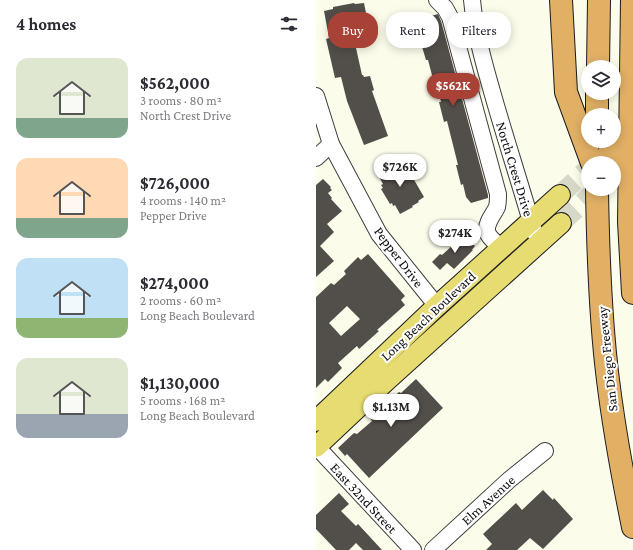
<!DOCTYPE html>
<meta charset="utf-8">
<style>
body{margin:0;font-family:"Crimson Pro",serif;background:#f2f2f3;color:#2b2b33;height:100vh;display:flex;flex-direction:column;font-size:15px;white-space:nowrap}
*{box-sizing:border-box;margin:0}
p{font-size:13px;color:#7c7c81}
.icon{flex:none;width:22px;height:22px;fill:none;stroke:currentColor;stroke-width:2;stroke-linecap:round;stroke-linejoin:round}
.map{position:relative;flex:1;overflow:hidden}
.sheet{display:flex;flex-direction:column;background:#fff;width:316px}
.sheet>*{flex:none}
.guide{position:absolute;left:12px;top:12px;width:245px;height:36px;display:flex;gap:8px}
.buttons{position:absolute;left:265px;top:60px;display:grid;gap:8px}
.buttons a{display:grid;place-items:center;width:40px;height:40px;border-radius:50%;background:#fff;box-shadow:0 2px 10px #0003;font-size:20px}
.price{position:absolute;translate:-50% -34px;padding:0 9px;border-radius:14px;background:#fff;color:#222;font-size:13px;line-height:26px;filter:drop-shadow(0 1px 2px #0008)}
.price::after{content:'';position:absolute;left:50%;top:24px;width:12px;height:9px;margin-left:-6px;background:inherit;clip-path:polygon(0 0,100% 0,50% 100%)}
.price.current{background:#a84236;color:#fff}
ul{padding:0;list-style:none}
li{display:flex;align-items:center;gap:12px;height:100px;padding:0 16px}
li span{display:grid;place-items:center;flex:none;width:112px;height:80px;border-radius:12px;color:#555}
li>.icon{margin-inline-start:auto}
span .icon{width:48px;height:48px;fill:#fffc;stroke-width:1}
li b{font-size:17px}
h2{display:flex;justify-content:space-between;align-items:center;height:48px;padding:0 16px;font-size:17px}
.pill{padding:0 14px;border-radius:16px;background:#fff;box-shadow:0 2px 10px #0003;font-size:14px;line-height:36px}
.pill.current{background:#a84236;color:#fff}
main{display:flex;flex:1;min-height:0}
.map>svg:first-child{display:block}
.building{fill:#524e49;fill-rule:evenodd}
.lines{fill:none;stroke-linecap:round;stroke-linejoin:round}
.major-tunnel{stroke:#d8d8c9;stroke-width:20;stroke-dasharray:20 10;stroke-linecap:butt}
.minor-casing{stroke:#3e3e3e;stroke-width:18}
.major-casing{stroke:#1c1c1c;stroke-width:22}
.highway-casing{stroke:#1c1c1c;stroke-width:24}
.minor{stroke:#fff;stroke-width:16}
.major{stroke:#e6dc72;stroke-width:20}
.highway{stroke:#e1b065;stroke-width:22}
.labels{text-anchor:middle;stroke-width:4;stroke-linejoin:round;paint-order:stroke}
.street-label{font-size:14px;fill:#0b0b0b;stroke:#fff}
</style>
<main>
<section class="sheet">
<h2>4 homes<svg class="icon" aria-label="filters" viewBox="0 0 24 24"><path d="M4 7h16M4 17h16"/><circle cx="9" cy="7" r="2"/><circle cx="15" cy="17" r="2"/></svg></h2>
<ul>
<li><span style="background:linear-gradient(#dfe7d0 75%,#7fa58c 0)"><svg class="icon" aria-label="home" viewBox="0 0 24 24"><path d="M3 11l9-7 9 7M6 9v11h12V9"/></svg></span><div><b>$562,000</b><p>3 rooms · 80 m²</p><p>North Crest Drive</p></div></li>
<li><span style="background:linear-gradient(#ffd9b3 75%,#7fa58c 0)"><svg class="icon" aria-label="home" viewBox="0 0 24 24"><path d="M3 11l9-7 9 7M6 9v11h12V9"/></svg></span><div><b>$726,000</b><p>4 rooms · 140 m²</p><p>Pepper Drive</p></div></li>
<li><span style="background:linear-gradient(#bfe0f5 75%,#8fb573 0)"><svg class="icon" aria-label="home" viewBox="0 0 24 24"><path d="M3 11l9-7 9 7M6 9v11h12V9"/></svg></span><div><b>$274,000</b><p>2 rooms · 60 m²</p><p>Long Beach Boulevard</p></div></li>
<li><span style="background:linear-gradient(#dfe7d0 70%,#9aa5b1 0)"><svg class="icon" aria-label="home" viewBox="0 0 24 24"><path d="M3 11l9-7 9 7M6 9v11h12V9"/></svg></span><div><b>$1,130,000</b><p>5 rooms · 168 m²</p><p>Long Beach Boulevard</p></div></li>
</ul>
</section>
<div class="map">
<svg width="317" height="550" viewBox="0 0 317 550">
<rect width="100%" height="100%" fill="#fcfceb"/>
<g class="building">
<path d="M38,3L39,4L48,3L50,13L35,15L38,33L43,32L46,47L40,48L46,75H47L48,77L54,76L58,90L56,91L72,136L48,145L31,101L25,77L19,78L10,39L13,38L8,11L17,9V7Z"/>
<path d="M122,14L125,21L172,195V198L155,203L150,197L147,184L145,185L140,165H142L131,121L128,122L123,102H125L119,78L117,79L112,60H110L104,40H106L101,20Z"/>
<path d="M82,165L84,169L90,166L108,197L102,201L103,202L96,206L97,207L84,214L79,205L77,206L76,203L74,204L65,189L67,188L65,185L67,184L62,175Z"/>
<path d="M7,179L15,187L14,188L16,190L12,193L16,198L15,199L26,211L11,224L18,232L4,246L18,261L0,277V185Z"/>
<path d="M148,235L159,246L156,250H157L138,269L131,263L124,270L116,262L124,254L126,255Z"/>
<path d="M52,254L89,296L85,300L89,305L61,330L63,331L43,349L41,346L22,363L26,368L12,382L9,379L0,388V297L15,283L18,285L30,274L28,271L42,257L45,260ZM31,306L44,319L25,336L13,323Z"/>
<path d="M100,379L127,408L53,478L31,454L29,456L22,448L38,433L41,434L56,421L54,418L74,400L83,392L85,393Z"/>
<path d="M227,490L237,500L238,498L257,519L227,549L214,538L201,550H170L176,544L167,534L200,503L206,510Z"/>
<path d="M23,493L33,504L25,511L40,526L42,524L66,550H47L40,543L33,550H20L0,529V515Z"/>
</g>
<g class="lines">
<g class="major-tunnel">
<path d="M244,195L272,169"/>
<path d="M245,223L281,189"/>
</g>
<defs>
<g id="minor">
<path d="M121,0L129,8L134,17L182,194C182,199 182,203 181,207C178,214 170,222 171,231C172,237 181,244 186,248"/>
<path d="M156,0C159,32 168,64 177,95C190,141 205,186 218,232"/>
<path d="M0,96L15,144L63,234L121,306"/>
<path d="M0,158L15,144"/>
<path d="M0,446L97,550"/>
<path d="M117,550L193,480L229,451"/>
</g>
<g id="major">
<path d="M0,421L121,306L244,195"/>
<path d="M0,447L70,381L245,223"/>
</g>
<g id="highway">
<path d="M245,0L250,92L276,163"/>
<path d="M316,0L313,222L317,293"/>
<path d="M282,67L283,0"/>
<path d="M281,115V93"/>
<path d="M294,163V141"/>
<path d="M281,189C282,253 284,317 292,380C298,429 307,478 317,527"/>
</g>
</defs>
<use href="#minor" class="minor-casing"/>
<use href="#major" class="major-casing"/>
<use href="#highway" class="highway-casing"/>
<use href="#minor" class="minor"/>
<use href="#major" class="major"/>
<use href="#highway" class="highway"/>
</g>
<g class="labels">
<g class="street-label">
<text transform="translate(199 169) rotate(73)" y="5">North Crest Drive</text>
<text transform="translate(83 257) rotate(53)" y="5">Pepper Drive</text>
<text transform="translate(112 316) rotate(-43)" y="5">Long Beach Boulevard</text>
<text transform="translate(291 359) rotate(-96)" y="5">San Diego Freeway</text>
<text transform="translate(48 498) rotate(47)" y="5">East 32nd Street</text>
<text transform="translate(172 500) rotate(-42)" y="5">Elm Avenue</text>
</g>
</g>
</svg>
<div class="buttons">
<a><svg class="icon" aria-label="layers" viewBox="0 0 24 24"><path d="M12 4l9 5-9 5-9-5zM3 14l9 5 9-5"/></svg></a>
<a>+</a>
<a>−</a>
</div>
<b class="price current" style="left:137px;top:107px">$562K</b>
<b class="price" style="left:84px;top:188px">$726K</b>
<b class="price" style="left:139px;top:254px">$274K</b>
<b class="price" style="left:75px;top:428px">$1.13M</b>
<div class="guide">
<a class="pill current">Buy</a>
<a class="pill">Rent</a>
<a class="pill">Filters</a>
</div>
</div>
</main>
